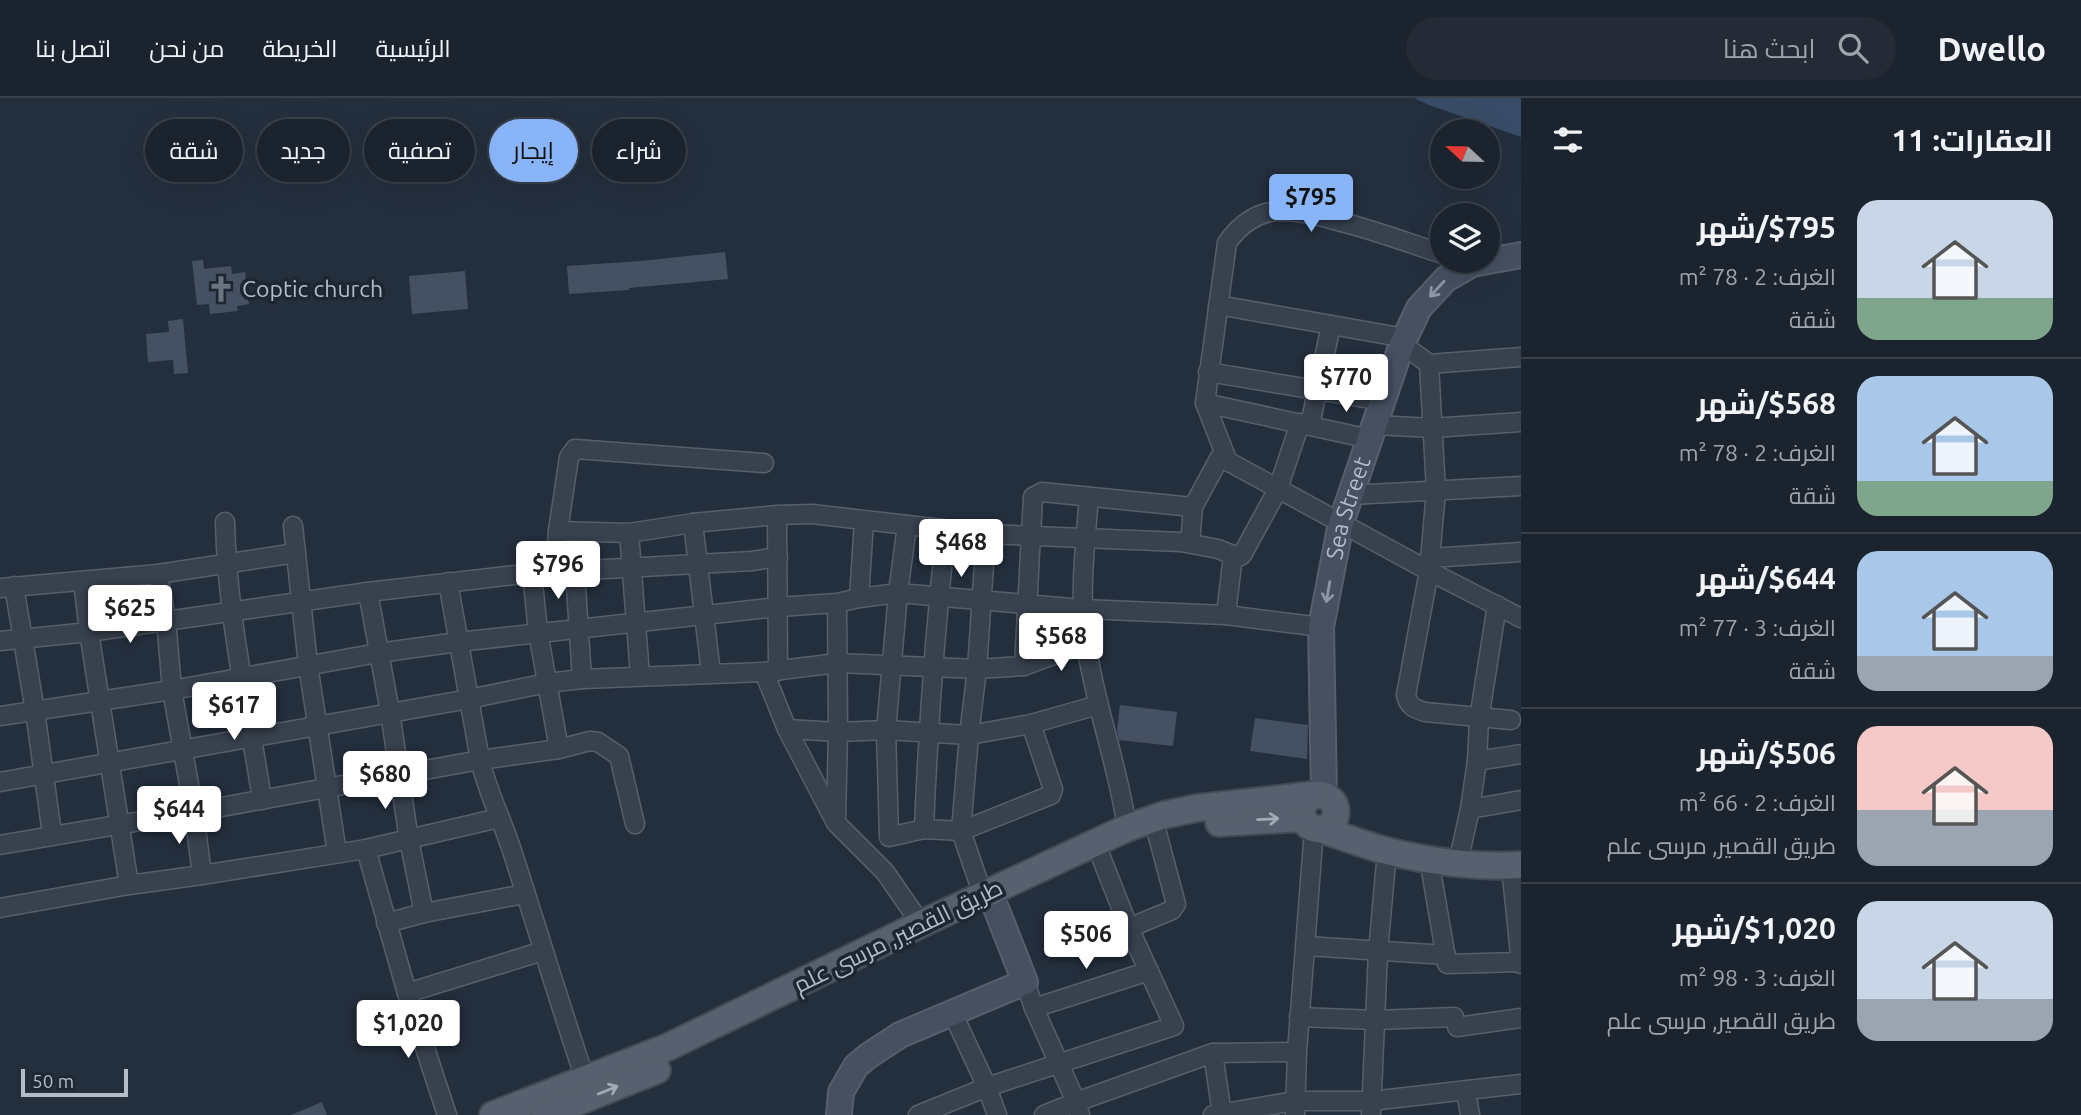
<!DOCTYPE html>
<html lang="ar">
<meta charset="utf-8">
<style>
body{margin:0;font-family:Ubuntu,Cairo,sans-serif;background:#242b36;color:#f1f3f6;direction:rtl;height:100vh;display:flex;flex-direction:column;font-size:26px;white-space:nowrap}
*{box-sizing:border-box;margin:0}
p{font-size:23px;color:#a0a4aa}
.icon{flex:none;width:38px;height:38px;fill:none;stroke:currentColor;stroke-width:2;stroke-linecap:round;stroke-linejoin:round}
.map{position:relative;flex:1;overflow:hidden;direction:ltr}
.side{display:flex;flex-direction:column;background:#1b232e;width:560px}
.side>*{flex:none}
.banner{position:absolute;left:21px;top:21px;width:665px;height:63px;direction:rtl;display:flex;gap:14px}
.needle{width:46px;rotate:292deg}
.fabs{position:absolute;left:1430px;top:21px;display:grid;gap:14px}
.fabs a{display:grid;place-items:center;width:70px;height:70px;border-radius:50%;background:#1b232e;box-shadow:0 7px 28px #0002,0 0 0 2px #39404a;font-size:35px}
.scale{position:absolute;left:21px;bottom:18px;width:107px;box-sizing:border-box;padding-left:7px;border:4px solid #b4bcc9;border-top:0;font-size:19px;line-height:24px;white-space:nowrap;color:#b4bcc9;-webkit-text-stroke:5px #1d2633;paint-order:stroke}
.price{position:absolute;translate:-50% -60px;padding:0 16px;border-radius:7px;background:#fff;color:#222;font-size:23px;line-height:46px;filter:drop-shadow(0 2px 4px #0008)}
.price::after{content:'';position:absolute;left:50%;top:42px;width:21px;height:16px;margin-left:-10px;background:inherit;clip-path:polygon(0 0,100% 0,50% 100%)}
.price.current{background:#8ab4f8;color:#111}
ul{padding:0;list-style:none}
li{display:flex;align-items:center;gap:21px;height:175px;padding:0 28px}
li+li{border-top:2px solid #39404a}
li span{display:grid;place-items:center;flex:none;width:196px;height:140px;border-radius:21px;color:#555}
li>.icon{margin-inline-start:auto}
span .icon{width:84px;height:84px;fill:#fffc;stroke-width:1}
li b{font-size:30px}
h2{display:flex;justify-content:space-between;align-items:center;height:84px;padding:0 28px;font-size:30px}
.pill{padding:0 24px;border-radius:32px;background:#1b232e;box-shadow:0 7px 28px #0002,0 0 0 2px #39404a;font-size:24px;line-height:63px}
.pill.current{background:#8ab4f8;color:#111}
header{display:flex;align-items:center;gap:42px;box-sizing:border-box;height:98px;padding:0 35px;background:#1b232e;border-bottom:2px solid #39404a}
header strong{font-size:33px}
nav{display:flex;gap:38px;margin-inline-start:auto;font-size:24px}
.search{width:490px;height:63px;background:#242b36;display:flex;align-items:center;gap:18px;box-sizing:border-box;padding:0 24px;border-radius:38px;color:#a0a4aa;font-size:26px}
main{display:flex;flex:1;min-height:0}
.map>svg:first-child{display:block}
.water{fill:#394c67}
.building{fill:#455162}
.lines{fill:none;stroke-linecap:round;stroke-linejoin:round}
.street-casing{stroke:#565f6c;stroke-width:21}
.secondary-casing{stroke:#565f6c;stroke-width:28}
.primary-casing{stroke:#414a57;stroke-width:30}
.street{stroke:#38414e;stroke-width:18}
.secondary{stroke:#465061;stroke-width:24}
.primary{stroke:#56606e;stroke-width:26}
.oneway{stroke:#8e96a5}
.oneway2{stroke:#a1aab7}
.labels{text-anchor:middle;stroke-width:7;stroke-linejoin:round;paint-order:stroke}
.poi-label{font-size:23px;fill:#b4bcc9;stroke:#1d2633;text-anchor:start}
.street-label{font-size:23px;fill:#b4bcc9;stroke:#1d2633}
</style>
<header>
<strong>Dwello</strong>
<div class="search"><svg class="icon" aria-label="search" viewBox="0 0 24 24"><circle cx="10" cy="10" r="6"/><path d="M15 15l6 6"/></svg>ابحث هنا</div>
<nav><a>الرئيسية</a><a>الخريطة</a><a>من نحن</a><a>اتصل بنا</a></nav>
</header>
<main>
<section class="side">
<h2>العقارات: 11<svg class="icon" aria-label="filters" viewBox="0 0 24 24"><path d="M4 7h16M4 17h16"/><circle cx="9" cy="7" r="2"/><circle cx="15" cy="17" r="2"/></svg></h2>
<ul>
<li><span style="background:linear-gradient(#c9d6e8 70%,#7fa58c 0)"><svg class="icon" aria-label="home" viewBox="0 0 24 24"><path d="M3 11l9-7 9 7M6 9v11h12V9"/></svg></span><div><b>$795/شهر</b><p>الغرف: 2 · 78 m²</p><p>شقة</p></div></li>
<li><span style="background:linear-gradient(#a9c7e8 75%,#7fa58c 0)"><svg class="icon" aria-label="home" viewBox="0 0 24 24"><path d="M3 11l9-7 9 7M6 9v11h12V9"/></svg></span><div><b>$568/شهر</b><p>الغرف: 2 · 78 m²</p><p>شقة</p></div></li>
<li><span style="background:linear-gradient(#a9c7e8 75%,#9aa5b1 0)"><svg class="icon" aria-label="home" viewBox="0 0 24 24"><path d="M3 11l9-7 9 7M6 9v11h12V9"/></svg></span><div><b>$644/شهر</b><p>الغرف: 3 · 77 m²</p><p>شقة</p></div></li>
<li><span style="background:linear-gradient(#f6c9c9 60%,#9aa5b1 0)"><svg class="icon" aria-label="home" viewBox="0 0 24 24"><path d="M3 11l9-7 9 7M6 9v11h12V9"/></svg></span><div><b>$506/شهر</b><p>الغرف: 2 · 66 m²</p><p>طريق القصير, مرسى علم</p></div></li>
<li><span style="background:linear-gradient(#c9d6e8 70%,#9aa5b1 0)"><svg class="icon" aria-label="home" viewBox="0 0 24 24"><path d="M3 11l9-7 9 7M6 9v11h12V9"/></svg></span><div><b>$1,020/شهر</b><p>الغرف: 3 · 98 m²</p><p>طريق القصير, مرسى علم</p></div></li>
</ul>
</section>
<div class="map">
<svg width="1521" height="1017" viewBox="0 0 1521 1017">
<rect width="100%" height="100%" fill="#242f3e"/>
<path class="water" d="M1414,0H1521V39L1429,7Z"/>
<g class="building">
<path d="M725,154L728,181L629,190V192L569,196L567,168L641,163Z"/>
<path d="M203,162L204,171L231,168L232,176L245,174L249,206L237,208L238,213L210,216L209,206L197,207L192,163Z"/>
<path d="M465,173L468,211L412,216L409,178Z"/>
<path d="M183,221L188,275L174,276L173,262L148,264L146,236L169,234L168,223Z"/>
<path d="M1120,607L1177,614L1173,648L1119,642L1117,633Z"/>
<path d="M1255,620L1308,627L1307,661L1250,653Z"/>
<path d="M322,1004L327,1017H291Z"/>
</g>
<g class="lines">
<defs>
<g id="street">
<path d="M1218,207L1405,240"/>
<path d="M1402,246L1429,266L1521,259"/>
<path d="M1429,266L1436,393L1429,473L1406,597C1408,608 1415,611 1425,614L1511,622"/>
<path d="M1208,274L1383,303"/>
<path d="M1205,305L1370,341"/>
<path d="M1310,327L1331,227"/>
<path d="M1375,327L1432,330L1521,324"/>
<path d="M1228,364L1205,305L1227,145C1239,127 1258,113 1281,113C1299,113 1317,117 1334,122C1371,131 1406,144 1442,156"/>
<path d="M1351,397L1521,388"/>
<path d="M1089,399C1085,447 1079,497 1086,545C1095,608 1118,667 1127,730"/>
<path d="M777,417L778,573"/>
<path d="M225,424C227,517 248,610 262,702"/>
<path d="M693,425L711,575"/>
<path d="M907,427L898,495L886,632L889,739L924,731L961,733L1051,697L1053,691L1031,626"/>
<path d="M293,428L308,567L337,755"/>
<path d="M558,433L629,435L693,425L777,417L812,416L986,436L1181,444L1218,451L1238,459L1242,457L1278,391L1300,325"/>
<path d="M629,435L640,578"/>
<path d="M1190,445L1193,409L1220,359L1429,473L1521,520"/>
<path d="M1431,460L1521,454"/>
<path d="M575,473L582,581"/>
<path d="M555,474L558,433L569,359L575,351L764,365"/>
<path d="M532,475L538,534L559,651"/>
<path d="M158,476L166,521L172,592L194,714L202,777"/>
<path d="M83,483L89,534L129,787"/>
<path d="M448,484L480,662C488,696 504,726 514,759C538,833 560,907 585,981"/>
<path d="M14,488L35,613L52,736"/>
<path d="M0,490L158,476L296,455"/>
<path d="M368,494L390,614L409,742L424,815L524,796"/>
<path d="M859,500L864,423"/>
<path d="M1226,517L1233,457"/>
<path d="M0,543L89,534L368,494L532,475L752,463L778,459"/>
<path d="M1024,568L1086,545"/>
<path d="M764,574L838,565L977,571L1024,568L1033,399L1042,394L1193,409"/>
<path d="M0,618L172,592L378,555L458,544L778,509L837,505L859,500L898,495L1083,511L1226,517L1321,529"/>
<path d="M787,631L838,634L886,632L969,637L1031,626L1098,607"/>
<path d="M1477,663L1521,656"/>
<path d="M0,684L469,601L547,585L582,581L764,574L787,631L836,725L885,774L921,826"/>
<path d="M1470,711L1521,702"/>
<path d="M836,722L838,634L837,505"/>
<path d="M924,731C928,632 935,532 946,432"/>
<path d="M0,747L194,714L480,662L559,651L590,643L598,644L619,658L635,726"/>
<path d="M366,751L407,895L447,1017"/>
<path d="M1429,761L1447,866L1521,864"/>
<path d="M1458,765L1470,711L1477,663L1479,621L1497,507"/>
<path d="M1511,768L1521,866"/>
<path d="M983,797L961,733L969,637L977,571L986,436"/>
<path d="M0,810L129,787L202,777L366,751L499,720"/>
<path d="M386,825L424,815"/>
<path d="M1129,830L1172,812L1176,806L1157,735"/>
<path d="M1306,848L1446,857"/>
<path d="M1025,884L1034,910L1076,1004L1080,1017"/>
<path d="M407,895L543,853"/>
<path d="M1034,910L1149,873"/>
<path d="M952,914L987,989L997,1017"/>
<path d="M1299,919L1376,922L1454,919"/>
<path d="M1457,929L1521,920"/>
<path d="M1466,993L1470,1017"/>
<path d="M918,1017L987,989L1174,928L1129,830L1101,759"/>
<path d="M1044,1017L1076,1004L1213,955"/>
<path d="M1213,1017L1295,1003H1371L1521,986"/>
<path d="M1222,1017L1213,955L1297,954"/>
<path d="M1295,1017L1297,954L1314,731"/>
<path d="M1371,1017L1378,854L1387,753"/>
</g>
<g id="secondary">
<path id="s1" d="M1324,697L1321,529L1341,425L1402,246L1419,210L1446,181L1472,166L1521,157"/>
<path d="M839,1017L841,994L856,968L868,958L900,937L1025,884L996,810"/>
</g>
<g id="primary">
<circle cx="1319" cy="714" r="17"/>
<path d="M1219,725L1303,720"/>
<path d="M1320,731C1342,738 1364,747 1387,753C1425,763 1481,770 1521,767"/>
<path d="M493,1017L668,949L921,826L1127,730L1164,717L1197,710L1313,697"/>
<path d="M545,1017L657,972"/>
</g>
</defs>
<use href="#street" class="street-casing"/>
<use href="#secondary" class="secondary-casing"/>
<use href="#primary" class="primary-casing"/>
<use href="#street" class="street"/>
<use href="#secondary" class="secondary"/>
<use href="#primary" class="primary"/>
</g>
<defs><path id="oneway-shaft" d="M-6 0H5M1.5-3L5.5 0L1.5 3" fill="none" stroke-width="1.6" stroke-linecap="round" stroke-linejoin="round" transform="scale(1.75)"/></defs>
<g class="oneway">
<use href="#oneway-shaft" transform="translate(1437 191) rotate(133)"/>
<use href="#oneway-shaft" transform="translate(1328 494) rotate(100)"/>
</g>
<g class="oneway2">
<use href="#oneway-shaft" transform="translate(1268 721) rotate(-3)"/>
<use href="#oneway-shaft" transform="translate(608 992) rotate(-22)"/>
</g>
<defs>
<symbol id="church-bare" viewBox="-9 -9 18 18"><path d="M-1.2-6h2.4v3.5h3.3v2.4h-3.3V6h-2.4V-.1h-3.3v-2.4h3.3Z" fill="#6b7280" stroke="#1d2633" stroke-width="2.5" paint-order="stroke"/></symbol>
</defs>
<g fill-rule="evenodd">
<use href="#church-bare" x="202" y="172" width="38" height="38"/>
</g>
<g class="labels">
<g class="poi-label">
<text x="242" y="199">Coptic church</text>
</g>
<g class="street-label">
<text dy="8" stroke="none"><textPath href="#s1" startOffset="290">Sea Street</textPath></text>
<text transform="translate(898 838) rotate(-26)" y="8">طريق القصير, مرسى علم</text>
</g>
</g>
</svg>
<div class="fabs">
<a><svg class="needle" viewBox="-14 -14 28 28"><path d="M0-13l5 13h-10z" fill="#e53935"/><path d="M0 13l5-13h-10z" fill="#a0a4aa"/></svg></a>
<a><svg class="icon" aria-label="layers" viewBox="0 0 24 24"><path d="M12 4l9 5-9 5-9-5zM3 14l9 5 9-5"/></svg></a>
</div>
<div class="scale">50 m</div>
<b class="price current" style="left:1311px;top:136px">$795</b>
<b class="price" style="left:1346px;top:316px">$770</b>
<b class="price" style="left:961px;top:481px">$468</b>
<b class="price" style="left:558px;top:503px">$796</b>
<b class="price" style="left:130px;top:547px">$625</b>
<b class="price" style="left:1061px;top:575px">$568</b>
<b class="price" style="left:234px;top:644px">$617</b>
<b class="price" style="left:385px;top:713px">$680</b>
<b class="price" style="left:179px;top:748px">$644</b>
<b class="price" style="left:1086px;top:873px">$506</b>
<b class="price" style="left:408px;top:962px">$1,020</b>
<div class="banner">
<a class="pill">شراء</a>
<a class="pill current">إيجار</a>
<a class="pill">تصفية</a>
<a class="pill">جديد</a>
<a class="pill">شقة</a>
</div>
</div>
</main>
